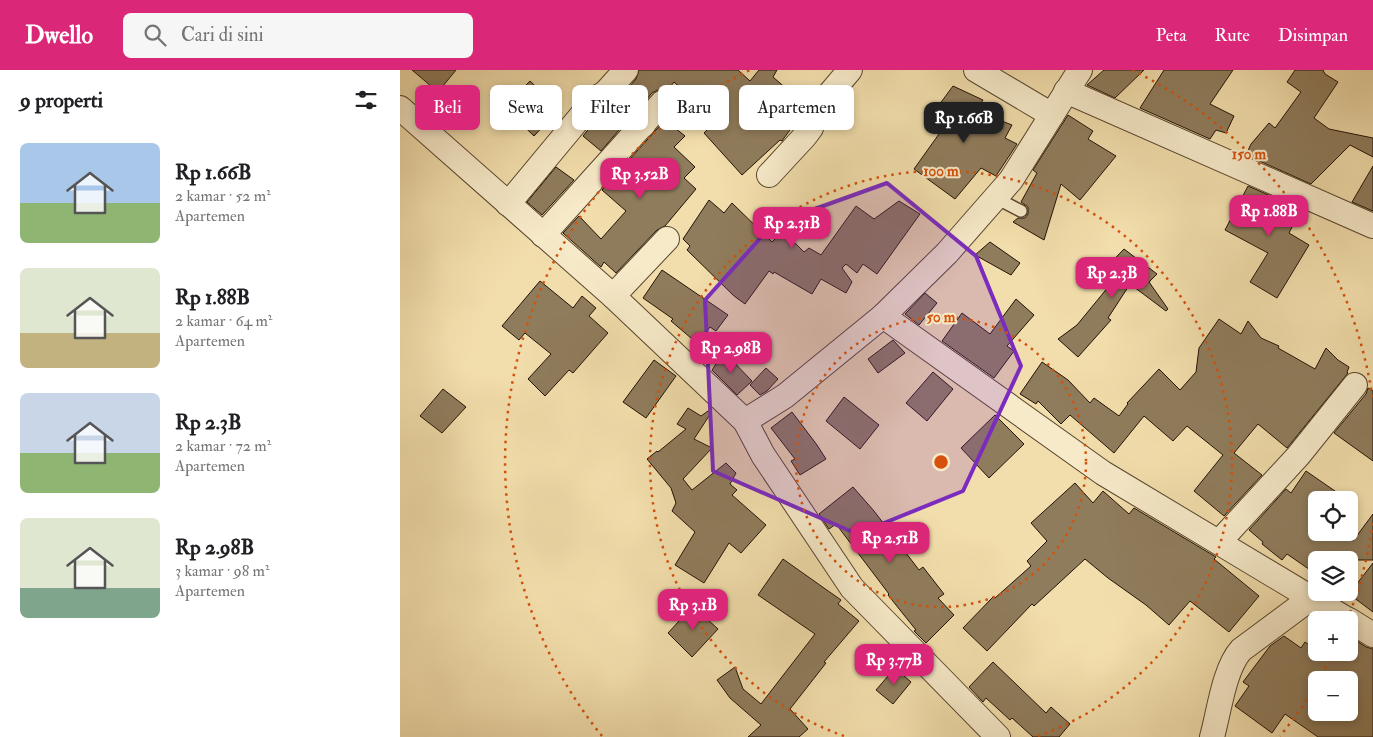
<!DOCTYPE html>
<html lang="id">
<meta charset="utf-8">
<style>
body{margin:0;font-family:"IM FELL Double Pica",serif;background:#f6f6f6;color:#202124;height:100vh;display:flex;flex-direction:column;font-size:19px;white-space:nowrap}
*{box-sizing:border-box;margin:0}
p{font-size:16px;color:#757577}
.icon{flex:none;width:28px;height:28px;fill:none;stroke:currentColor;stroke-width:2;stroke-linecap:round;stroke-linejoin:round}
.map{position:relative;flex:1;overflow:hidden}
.drawer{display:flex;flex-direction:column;background:#fff;width:400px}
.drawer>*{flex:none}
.hud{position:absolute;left:15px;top:15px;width:475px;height:45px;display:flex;gap:10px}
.tools{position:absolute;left:908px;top:421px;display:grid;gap:10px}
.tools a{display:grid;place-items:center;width:50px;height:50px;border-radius:8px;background:#fff;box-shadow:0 2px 8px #0003;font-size:25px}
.price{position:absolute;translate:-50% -42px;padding:0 11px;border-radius:10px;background:#db2777;color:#fff;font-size:16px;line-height:32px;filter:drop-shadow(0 1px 2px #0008)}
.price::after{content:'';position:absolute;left:50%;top:30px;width:15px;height:11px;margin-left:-8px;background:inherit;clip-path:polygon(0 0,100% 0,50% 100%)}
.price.active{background:#222;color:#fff}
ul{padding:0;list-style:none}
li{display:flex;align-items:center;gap:15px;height:125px;padding:0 20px}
li span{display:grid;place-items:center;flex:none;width:140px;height:100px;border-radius:8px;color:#555}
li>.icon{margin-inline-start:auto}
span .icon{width:60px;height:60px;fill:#fffc;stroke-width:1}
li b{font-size:21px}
h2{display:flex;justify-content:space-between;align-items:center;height:60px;padding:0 20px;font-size:21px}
.chip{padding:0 18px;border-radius:8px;background:#fff;box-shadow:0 2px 8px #0003;font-size:18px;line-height:45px}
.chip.active{background:#db2777;color:#fff}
header{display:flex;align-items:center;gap:30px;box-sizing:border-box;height:70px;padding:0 25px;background:#db2777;color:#fff}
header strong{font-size:24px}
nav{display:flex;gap:28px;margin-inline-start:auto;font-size:18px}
.search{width:350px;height:45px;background:#f6f6f6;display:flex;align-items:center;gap:12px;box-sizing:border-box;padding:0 18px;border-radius:8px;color:#757577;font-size:19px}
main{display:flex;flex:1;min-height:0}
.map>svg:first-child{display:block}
.building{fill:#8f7c5c;stroke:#231205;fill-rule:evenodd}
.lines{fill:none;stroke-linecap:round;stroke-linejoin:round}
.service-casing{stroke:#57452f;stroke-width:14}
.minor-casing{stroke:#57452f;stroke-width:26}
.service{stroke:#f7eac9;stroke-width:11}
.minor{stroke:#f7eac9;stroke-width:24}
.marked{fill:#7b2cbf;fill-opacity:0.2;stroke:#7b2cbf;stroke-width:4;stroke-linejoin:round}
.ring{fill:none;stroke:#d4520b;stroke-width:2.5;stroke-dasharray:2.5 5}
.centre{fill:#d4520b;stroke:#f7eac9;stroke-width:2.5}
.ring-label{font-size:15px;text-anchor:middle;font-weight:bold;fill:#d4520b;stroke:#f7eac9;stroke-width:4;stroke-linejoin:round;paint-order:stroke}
</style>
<header>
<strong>Dwello</strong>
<div class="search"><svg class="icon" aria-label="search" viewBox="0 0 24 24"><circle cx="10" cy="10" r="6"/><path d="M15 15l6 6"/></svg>Cari di sini</div>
<nav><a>Peta</a><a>Rute</a><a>Disimpan</a></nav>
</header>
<main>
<section class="drawer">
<h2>9 properti<svg class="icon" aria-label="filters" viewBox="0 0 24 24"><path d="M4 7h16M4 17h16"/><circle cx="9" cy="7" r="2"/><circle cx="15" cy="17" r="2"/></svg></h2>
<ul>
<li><span style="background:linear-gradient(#a9c7e8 60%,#8fb573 0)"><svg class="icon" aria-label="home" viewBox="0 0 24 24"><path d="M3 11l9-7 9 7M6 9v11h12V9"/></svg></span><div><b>Rp 1.66B</b><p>2 kamar · 52 m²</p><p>Apartemen</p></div></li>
<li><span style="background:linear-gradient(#dfe7d0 65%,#c2b280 0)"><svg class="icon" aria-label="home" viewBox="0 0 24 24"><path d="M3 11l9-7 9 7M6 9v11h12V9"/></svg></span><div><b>Rp 1.88B</b><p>2 kamar · 64 m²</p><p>Apartemen</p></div></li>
<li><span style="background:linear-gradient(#c9d6e8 60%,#8fb573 0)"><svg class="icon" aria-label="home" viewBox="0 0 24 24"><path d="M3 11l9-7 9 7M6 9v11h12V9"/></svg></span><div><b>Rp 2.3B</b><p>2 kamar · 72 m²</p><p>Apartemen</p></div></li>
<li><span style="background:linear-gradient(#dfe7d0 70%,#7fa58c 0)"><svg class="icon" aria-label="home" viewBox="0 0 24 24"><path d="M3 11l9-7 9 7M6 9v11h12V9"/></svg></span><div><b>Rp 2.98B</b><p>3 kamar · 98 m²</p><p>Apartemen</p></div></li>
</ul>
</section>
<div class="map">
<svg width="973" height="667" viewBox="0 0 973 667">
<rect width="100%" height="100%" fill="#f2deac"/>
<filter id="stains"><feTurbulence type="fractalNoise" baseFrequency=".004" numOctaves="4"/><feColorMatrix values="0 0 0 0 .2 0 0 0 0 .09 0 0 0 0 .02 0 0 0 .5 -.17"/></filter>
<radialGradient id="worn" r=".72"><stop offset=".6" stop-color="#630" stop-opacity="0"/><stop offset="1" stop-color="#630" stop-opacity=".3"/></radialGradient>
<g class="building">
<path d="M12,0H56L38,22Z"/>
<path d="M239,0H338L350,11L359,0H377L373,7L404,34L399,48L384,68L382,71L380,70L342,105L304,63L317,50L274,12L267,21L258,20L252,23L241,36L225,22L236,9Z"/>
<path d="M704,0H744L715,28L687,15Z"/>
<path d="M764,0H833L810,34L834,46L826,63L816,60L810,69L740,38Z"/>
<path d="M895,0H923L925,4L938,12L914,48L929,59L973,68V87L950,75L911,114L846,85L851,74L869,53L875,58L901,22L887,12Z"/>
<path d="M130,11L159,39L134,66L108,41L123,24L120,21Z"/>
<path d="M553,16L583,30L576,41L612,55L605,68L617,74L596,106L581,98L555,129L514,99L544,57L533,50L539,35Z"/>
<path d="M200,45L219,60L201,81L183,66Z"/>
<path d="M668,45L693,61L688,69L716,86L680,130L661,114L644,170L613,152L618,148H625L628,144V137L621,132L637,103L633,100Z"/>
<path d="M265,50L285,66L274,77L295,97L284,108L296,119L265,156L257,160L216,203L204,192L201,197L163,163L179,146L201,169L226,141L202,120Z"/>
<path d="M973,96V141L952,132Z"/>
<path d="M156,97L174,110L142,145L127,132Z"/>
<path d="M848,116L898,138L893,148L896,149L889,163L909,175L877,228L850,212L868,183L825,160Z"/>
<path d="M309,130L324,143L332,133L372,172L383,161L404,182L409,178L421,185L456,136L474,149L499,131L520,144L477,204L463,194L457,203L446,194L442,198L452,212L446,223L421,209L412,224L374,202L373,204L369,201L345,234L334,226L287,180L290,176L283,169Z"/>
<path d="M590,172L620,193L611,205L575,185Z"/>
<path d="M724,179L757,204L749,212L768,239L766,241L730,214L708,248L711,250L678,287L658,269L677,255L709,216L698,206Z"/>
<path d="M262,200L328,245L316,261L310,257L298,274L271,251L273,249L243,228Z"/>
<path d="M140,211L173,238L182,226L196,238L189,246L208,263L173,303L169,300L145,326L128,309L151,284L125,263L119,270L102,256Z"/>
<path d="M525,223L537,233L519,255L505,244Z"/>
<path d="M616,229L634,245L607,276L614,281L594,308L542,271L562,243L590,264Z"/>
<path d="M819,249L841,264L848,251L861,268L879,276L878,278L915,299L926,278L938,290L949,297L947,302L948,303L887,378L858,354L834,383L862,405L824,446L794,421L823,385L787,356L773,371L744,346L714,383L670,345L661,354L638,331L636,334L620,324L642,292L668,310L690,333L694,328L719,346L728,334L727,333L759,299L780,320L796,302L799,278Z"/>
<path d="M493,270L505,283L478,303L468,289Z"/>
<path d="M324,282L352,311L337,325L312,300Z"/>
<path d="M254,290L276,306L246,348L223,332Z"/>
<path d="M366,298L378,309L367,321L360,325L350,315Z"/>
<path d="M533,302L553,319L527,351L506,333Z"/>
<path d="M968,318L973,321V391L934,363L966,324Z"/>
<path d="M43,319L66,337L42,363L20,346Z"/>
<path d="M444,327L479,355L460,379L426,351Z"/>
<path d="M288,338L301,346L308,341L311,343L294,369L312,378L283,409L292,420L326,393L336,403L330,414L337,420L332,425L366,455L341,483L329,473L304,513L275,495L295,462L272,441L276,433L271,418L247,389L257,381L258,382L286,359L277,354Z"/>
<path d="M392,342L417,375L426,389L400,405L391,391L395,389L371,358Z"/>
<path d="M595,345L624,374L589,408L561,378Z"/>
<path d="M906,401L948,430H916V462H942L953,471L973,444V490H916V504L887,484L882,490L862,474L863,472L849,460L886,419L891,423Z"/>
<path d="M675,413L693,433L703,421L729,444L734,438L816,487L814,489L859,526L829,562L790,531L769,555L746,535L708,508L685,489L634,536L632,534L587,581L563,558L593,527L595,528L631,496L627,491L647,471L631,453Z"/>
<path d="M453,417L474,441L519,500L523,497L544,524L538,528L554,545L526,573L514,561L516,560L488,525L489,524L436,454L429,459L419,444Z"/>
<path d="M383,489L441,530L438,534L459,551L424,592L426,593L390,639L408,659L399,667H348L361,655L330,628L317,610L335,597L343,619L361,634L415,564L358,525Z"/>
<path d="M973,493V542L949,524Z"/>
<path d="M293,536L318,559L292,587L268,563Z"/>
<path d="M884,566L901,578L905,572L916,580V582H949V566L966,577L973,579V667H918L885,644L872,663L835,636L849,616L843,612L870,576ZM916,610H949V642H916Z"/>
<path d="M593,592L646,643L651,637L670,654L659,667H633L612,648L610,650L586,628L583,632L569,617Z"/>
<path d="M495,598L511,612L493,634L476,620Z"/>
</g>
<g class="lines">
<defs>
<path id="service" d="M596,128L621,141"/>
<g id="minor">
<path d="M576,0L652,45"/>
<path d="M666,21L973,156"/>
<path d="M205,23L243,55"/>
<path d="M0,38L213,226L345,351L363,385L452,518L598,667"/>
<path d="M369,105L405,66L411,58L415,42L421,34L450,0"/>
<path d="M108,134L196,28L205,23L226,0"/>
<path d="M143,165L262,33"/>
<path d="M213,226L267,169"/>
<path d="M483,246L703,403L948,550"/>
<path d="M345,351L385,326L483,246L547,183L611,110L680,0"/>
<path d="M819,472L898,386L955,315"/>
<path d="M949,550L973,565"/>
<path d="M812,667C819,642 824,599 841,580L911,528"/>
</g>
</defs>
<use href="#service" class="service-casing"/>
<use href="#minor" class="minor-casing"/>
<use href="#service" class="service"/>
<use href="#minor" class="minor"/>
</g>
<path class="marked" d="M487,113L576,186L621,296L563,421L457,464L313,401L305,230L373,154Z"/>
<g class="ring">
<circle cx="541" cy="392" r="145"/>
<path d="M444 666A291 291 0 1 1 638 666"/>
<path d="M973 453A436 436 0 0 1 948 548M933 583A436 436 0 0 1 920 607M915 617A436 436 0 0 1 880 666M202 666A436 436 0 0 1 350 0M732 0A436 436 0 0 1 973 331"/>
</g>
<circle cx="541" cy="392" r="8" class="centre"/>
<g class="ring-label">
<text x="849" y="89">150 m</text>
<text x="541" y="106">100 m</text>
<text x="541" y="252">50 m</text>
</g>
<rect width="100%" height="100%" filter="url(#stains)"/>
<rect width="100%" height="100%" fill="url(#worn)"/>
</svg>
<div class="tools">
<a><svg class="icon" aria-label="locate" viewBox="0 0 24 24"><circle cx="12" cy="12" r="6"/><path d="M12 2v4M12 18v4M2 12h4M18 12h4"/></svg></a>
<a><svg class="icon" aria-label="layers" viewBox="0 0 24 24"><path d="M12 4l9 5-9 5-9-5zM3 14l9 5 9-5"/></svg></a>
<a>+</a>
<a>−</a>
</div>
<b class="price active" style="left:564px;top:74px">Rp 1.66B</b>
<b class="price" style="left:240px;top:130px">Rp 3.52B</b>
<b class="price" style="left:869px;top:167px">Rp 1.88B</b>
<b class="price" style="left:392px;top:179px">Rp 2.31B</b>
<b class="price" style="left:712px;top:229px">Rp 2.3B</b>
<b class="price" style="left:331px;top:304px">Rp 2.98B</b>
<b class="price" style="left:490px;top:494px">Rp 2.51B</b>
<b class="price" style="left:293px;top:561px">Rp 3.1B</b>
<b class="price" style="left:494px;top:616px">Rp 3.77B</b>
<div class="hud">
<a class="chip active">Beli</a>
<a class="chip">Sewa</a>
<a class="chip">Filter</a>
<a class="chip">Baru</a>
<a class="chip">Apartemen</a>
</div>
</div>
</main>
